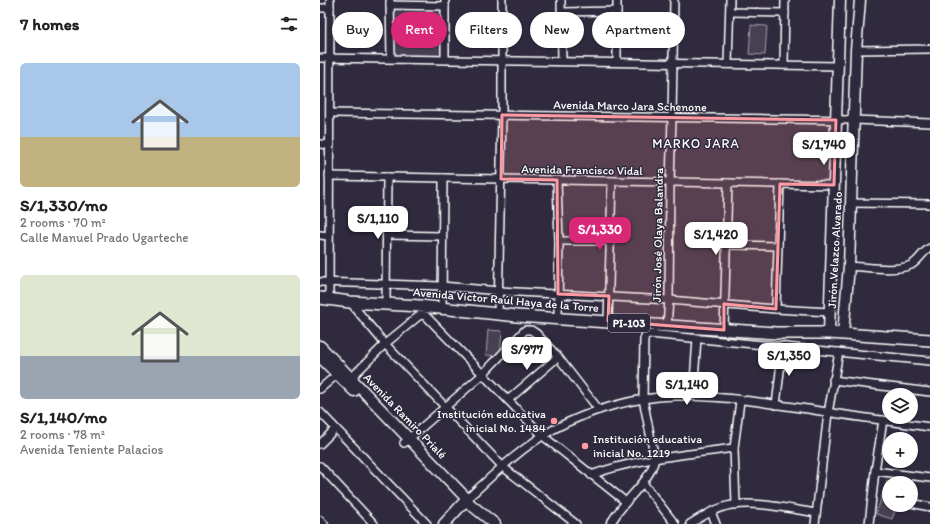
<!DOCTYPE html>
<meta charset="utf-8">
<style>
body{margin:0;font-family:Itim,sans-serif;background:#f2f2f2;color:#222;height:100vh;display:flex;flex-direction:column;font-size:15px;white-space:nowrap}
*{box-sizing:border-box;margin:0}
p{font-size:13px;color:#767676}
.icon{flex:none;width:22px;height:22px;fill:none;stroke:currentColor;stroke-width:2;stroke-linecap:round;stroke-linejoin:round}
.map{position:relative;flex:1;overflow:hidden}
.sheet{display:flex;flex-direction:column;background:#fff;width:320px}
.sheet>*{flex:none}
.hud{position:absolute;left:12px;top:12px;width:380px;height:36px;display:flex;gap:8px}
.fabs{position:absolute;left:562px;top:388px;display:grid;gap:8px}
.fabs a{display:grid;place-items:center;width:36px;height:36px;border-radius:50%;background:#fff;box-shadow:0 1px 3px #0004;font-size:20px}
.price{position:absolute;translate:-50% -34px;padding:0 9px;border-radius:8px;background:#fff;color:#222;font-size:13px;line-height:26px;filter:drop-shadow(0 1px 2px #0008)}
.price::after{content:'';position:absolute;left:50%;top:24px;width:12px;height:9px;margin-left:-6px;background:inherit;clip-path:polygon(0 0,100% 0,50% 100%)}
.price.on{background:#db2777;color:#fff}
ul{padding:0;list-style:none}
li{display:grid;align-content:center;gap:8px;height:212px;padding:0 20px}
li span{display:grid;place-items:center;height:124px;border-radius:6px;color:#555}
li>.icon{margin-inline-start:auto}
span .icon{width:72px;height:72px;fill:#fffc;stroke-width:1}
li b{font-size:17px}
h2{display:flex;justify-content:space-between;align-items:center;height:48px;padding:0 20px;font-size:17px}
.tag{padding:0 14px;border-radius:18px;background:#fff;box-shadow:0 1px 3px #0004;font-size:14px;line-height:36px}
.tag.on{background:#db2777;color:#fff}
main{display:flex;flex:1;min-height:0}
.map>svg:first-child{display:block}
.green{fill:#464152;stroke:#a2a0a8}
.lines{fill:none;stroke-linecap:round;stroke-linejoin:round}
.street-casing{stroke:#fff;stroke-width:10}
.secondary-casing{stroke:#fff;stroke-width:13}
.primary-casing{stroke:#fff;stroke-width:14}
.street{stroke:#2f2a3d;stroke-width:7}
.secondary{stroke:#2f2a3d;stroke-width:10}
.primary{stroke:#2f2a3d;stroke-width:11}
.marked{fill:#ff9aa2;fill-opacity:0.2;stroke:#ff9aa2;stroke-width:3;stroke-linejoin:round}
.poi-dot{fill:#ff9aa2;stroke:#2f2a3d;stroke-width:1.5}
.labels{text-anchor:middle;stroke-width:3;stroke-linejoin:round;paint-order:stroke}
.shield{fill:#2f2a3d;stroke:#c1bfc5;stroke-width:1}
.shield-label{font-size:11px;font-weight:bold;fill:#fff}
.street-label{font-size:12px;fill:#fff;stroke:#2f2a3d}
.poi-label{font-size:12px;fill:#fff;stroke:#2f2a3d;text-anchor:end}
.neighbourhood-label{font-size:13px;letter-spacing:1px;fill:#fff;stroke:#2f2a3d}
</style>
<main>
<section class="sheet">
<h2>7 homes<svg class="icon" aria-label="filters" viewBox="0 0 24 24"><path d="M4 7h16M4 17h16"/><circle cx="9" cy="7" r="2"/><circle cx="15" cy="17" r="2"/></svg></h2>
<ul>
<li><span style="background:linear-gradient(#a9c7e8 60%,#c2b280 0)"><svg class="icon" aria-label="home" viewBox="0 0 24 24"><path d="M3 11l9-7 9 7M6 9v11h12V9"/></svg></span><div><b>S/1,330/mo</b><p>2 rooms · 70 m²</p><p>Calle Manuel Prado Ugarteche</p></div></li>
<li><span style="background:linear-gradient(#dfe7d0 65%,#9aa5b1 0)"><svg class="icon" aria-label="home" viewBox="0 0 24 24"><path d="M3 11l9-7 9 7M6 9v11h12V9"/></svg></span><div><b>S/1,140/mo</b><p>2 rooms · 78 m²</p><p>Avenida Teniente Palacios</p></div></li>
</ul>
</section>
<div class="map">
<svg width="610" height="524" viewBox="0 0 610 524">
<rect width="100%" height="100%" fill="#2f2a3d"/>
<filter id="ink" filterUnits="userSpaceOnUse"><feTurbulence type="fractalNoise" baseFrequency=".025" numOctaves="2"/><feDisplacementMap in="SourceGraphic" scale="8" xChannelSelector="R" yChannelSelector="G"/><feConvolveMatrix kernelMatrix="1 2 1 2 8 2 1 2 1" color-interpolation-filters="sRGB"/></filter>
<g filter="url(#ink)">
<g class="green">
<path d="M70,5L121,9V59L71,58Z"/>
<path d="M431,25L447,26L445,55L429,54Z"/>
<path d="M168,330L182,331L180,356L166,355Z"/>
<path d="M567,481L574,483H569V505H577L572,519L556,514Z"/>
</g>
<g class="lines">
<defs>
<g id="street">
<path d="M70,0L71,58"/>
<path d="M125,0V59"/>
<path d="M241,0L242,61"/>
<path d="M297,0V62"/>
<path d="M70,5L125,6"/>
<path d="M0,8H10"/>
<path d="M241,12L297,11"/>
<path d="M410,12L465,13"/>
<path d="M536,50L610,49"/>
<path d="M0,58L519,66"/>
<path d="M408,64L410,0"/>
<path d="M464,65L465,0"/>
<path d="M10,113L534,120L610,123"/>
<path d="M0,144L10,145"/>
<path d="M9,176L514,185"/>
<path d="M237,180L239,241L238,318"/>
<path d="M531,203L610,204"/>
<path d="M0,235L9,236"/>
<path d="M67,235L122,236"/>
<path d="M239,241H290"/>
<path d="M406,245L458,246"/>
<path d="M529,266C547,267 575,272 591,265C599,261 602,252 610,248"/>
<path d="M0,282L122,286L179,291L349,300L456,309L510,312"/>
<path d="M9,298L10,0"/>
<path d="M30,302L65,344L183,467L256,524"/>
<path d="M66,303L67,177"/>
<path d="M122,308L123,178"/>
<path d="M456,309L460,184"/>
<path d="M178,314L182,115V0"/>
<path d="M288,321L292,181"/>
<path d="M347,326L349,300L350,182L352,118L354,0"/>
<path d="M404,330L408,183"/>
<path d="M513,380L610,392"/>
<path d="M28,381L65,344L100,315L106,316L223,436L306,502"/>
<path d="M0,389L21,371"/>
<path d="M373,396L377,338"/>
<path d="M188,400L238,357"/>
<path d="M456,405L463,346"/>
<path d="M0,412L107,524"/>
<path d="M84,443L162,375L205,330H211L217,334L238,357L276,406L279,410"/>
<path d="M0,444L15,429"/>
<path d="M0,466L54,524"/>
<path d="M555,471L610,478"/>
<path d="M271,475C317,458 365,455 414,448"/>
<path d="M323,483L355,524"/>
<path d="M147,499C174,474 202,447 234,429C270,410 314,397 356,396C399,395 444,403 488,409C528,416 569,421 610,427"/>
<path d="M591,503L610,507"/>
<path d="M416,505L414,448L420,401"/>
<path d="M391,512L396,524"/>
<path d="M0,520L4,524"/>
<path d="M290,524C295,516 301,508 307,501C318,488 331,476 335,459L323,399L324,339L326,335L329,334L610,361"/>
<path d="M370,524C381,517 394,509 407,506C432,500 470,509 496,513"/>
<path d="M495,524L508,413L519,352"/>
<path d="M549,524L555,471L563,420"/>
</g>
<g id="secondary">
<path d="M509,333L520,0"/>
<path d="M523,334L529,266L536,50L540,0"/>
<path d="M0,346L147,499L150,504L175,524"/>
<path d="M0,357L34,391"/>
<path d="M124,524L147,499"/>
</g>
<path id="primary" d="M0,298L30,302L100,306L197,316L456,333H509L610,340"/>
</defs>
<use href="#street" class="street-casing"/>
<use href="#secondary" class="secondary-casing"/>
<use href="#primary" class="primary-casing"/>
<use href="#street" class="street"/>
<use href="#secondary" class="secondary"/>
<use href="#primary" class="primary"/>
</g>
</g>
<path class="marked" d="M182,115L516,120L514,185L460,184L456,309L404,304V330L288,321L289,296L238,294L237,180L181,179Z"/>
<g class="poi-dot">
<circle cx="234" cy="421" r="4"/>
<circle cx="265" cy="446" r="4"/>
</g>
<g class="labels">
<rect class="shield" x="288" y="314" width="42" height="18" rx="3"/>
<g class="shield-label">
<text x="309" y="327">PI-103</text>
</g>
<g class="street-label">
<text transform="translate(310 106) rotate(1)" y="4">Avenida Marco Jara Schenone</text>
<text transform="translate(262 170) rotate(1)" y="4">Avenida Francisco Vidal</text>
<text transform="translate(338 235) rotate(-89)" y="4">Jirón José Olaya Balandra</text>
<text transform="translate(515 250) rotate(-87)" y="4">Jirón Velazco Alvarado</text>
<text transform="translate(186 300) rotate(5)" y="4">Avenida Víctor Raúl Haya de la Torre</text>
<text transform="translate(85 416) rotate(46)" y="4">Avenida Ramiro Prialé</text>
</g>
<g class="poi-label">
<text x="226" y="418">Institución educativa<tspan x="226" dy="14">inicial No. 1484</tspan></text>
<text x="273" y="443" text-anchor="start">Institución educativa<tspan x="273" dy="14">inicial No. 1219</tspan></text>
</g>
<g class="neighbourhood-label">
<text x="376" y="148">MARKO JARA</text>
</g>
</g>
</svg>
<div class="fabs">
<a><svg class="icon" aria-label="layers" viewBox="0 0 24 24"><path d="M12 4l9 5-9 5-9-5zM3 14l9 5 9-5"/></svg></a>
<a>+</a>
<a>−</a>
</div>
<b class="price" style="left:504px;top:166px">S/1,740</b>
<b class="price" style="left:58px;top:240px">S/1,110</b>
<b class="price on" style="left:280px;top:251px">S/1,330</b>
<b class="price" style="left:396px;top:256px">S/1,420</b>
<b class="price" style="left:207px;top:371px">S/977</b>
<b class="price" style="left:469px;top:377px">S/1,350</b>
<b class="price" style="left:367px;top:406px">S/1,140</b>
<div class="hud">
<a class="tag">Buy</a>
<a class="tag on">Rent</a>
<a class="tag">Filters</a>
<a class="tag">New</a>
<a class="tag">Apartment</a>
</div>
</div>
</main>
